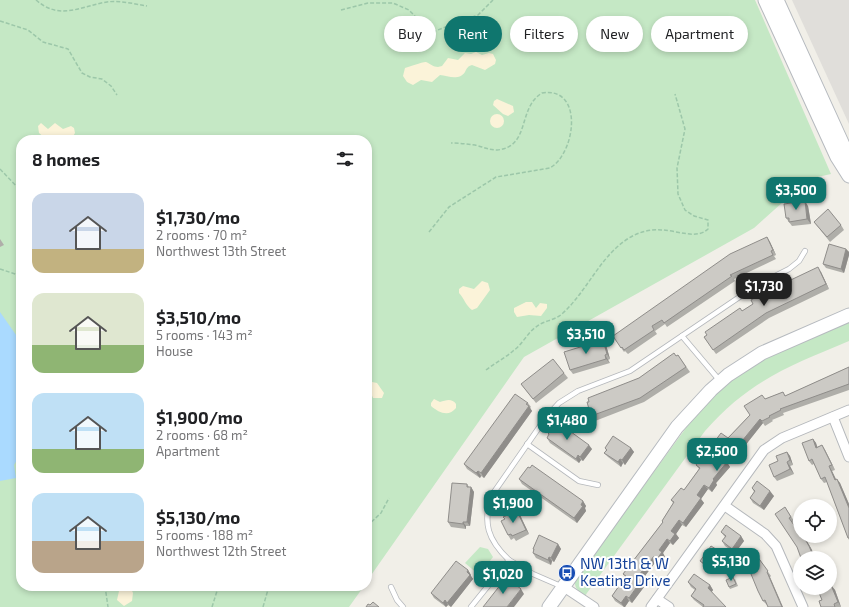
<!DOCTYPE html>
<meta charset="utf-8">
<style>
body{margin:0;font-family:"Exo 2",sans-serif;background:#f2f2f2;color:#202124;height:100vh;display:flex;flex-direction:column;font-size:15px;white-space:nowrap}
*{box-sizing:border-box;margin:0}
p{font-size:13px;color:#757577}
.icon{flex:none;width:22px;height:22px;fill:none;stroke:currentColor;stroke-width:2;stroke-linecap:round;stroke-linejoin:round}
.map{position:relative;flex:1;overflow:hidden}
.details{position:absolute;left:16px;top:135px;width:356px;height:456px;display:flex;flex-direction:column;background:#fff;border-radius:16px;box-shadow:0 2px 6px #0003}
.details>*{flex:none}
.top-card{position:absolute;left:384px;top:16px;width:380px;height:36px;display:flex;gap:8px}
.fabs{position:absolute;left:793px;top:499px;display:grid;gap:8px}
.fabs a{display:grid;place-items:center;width:44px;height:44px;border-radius:50%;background:#fff;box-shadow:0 2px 6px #0003;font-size:20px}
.price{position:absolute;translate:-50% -34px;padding:0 9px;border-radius:8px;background:#0f766e;color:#fff;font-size:13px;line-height:26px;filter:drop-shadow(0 1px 2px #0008)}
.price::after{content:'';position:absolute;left:50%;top:24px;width:12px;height:9px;margin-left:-6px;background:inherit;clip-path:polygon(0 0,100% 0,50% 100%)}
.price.selected{background:#222;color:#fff}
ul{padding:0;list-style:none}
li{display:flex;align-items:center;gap:12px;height:100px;padding:0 16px}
li span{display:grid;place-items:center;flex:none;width:112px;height:80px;border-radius:12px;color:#555}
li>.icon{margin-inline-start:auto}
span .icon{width:48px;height:48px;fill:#fffc;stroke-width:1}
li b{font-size:17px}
h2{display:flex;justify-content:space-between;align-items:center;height:48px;padding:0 16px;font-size:17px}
.tag{padding:0 14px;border-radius:18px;background:#fff;box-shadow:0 2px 6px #0003;font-size:14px;line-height:36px}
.tag.selected{background:#0f766e;color:#fff}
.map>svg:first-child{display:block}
.industrial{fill:#e0deda}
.green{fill:#c5e8c5}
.sand{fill:#fbf3d9}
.water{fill:#aadaff}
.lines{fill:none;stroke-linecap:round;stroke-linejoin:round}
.service-casing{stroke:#b5b8bc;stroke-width:6}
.minor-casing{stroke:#b5b8bc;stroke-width:11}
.secondary-casing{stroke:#b6babf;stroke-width:15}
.path{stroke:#9cc7a9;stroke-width:1.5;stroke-dasharray:4 2;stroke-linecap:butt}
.service{stroke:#fff;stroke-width:4.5}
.minor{stroke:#fff;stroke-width:9}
.secondary{stroke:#fff;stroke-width:13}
.wall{fill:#afaea9}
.shaded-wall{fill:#8f8d8a}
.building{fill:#cccac5;stroke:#8f8d8a}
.labels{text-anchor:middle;stroke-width:4;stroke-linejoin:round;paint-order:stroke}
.transit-label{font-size:15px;fill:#164399;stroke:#fff;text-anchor:start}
</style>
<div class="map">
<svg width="849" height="607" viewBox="0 0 849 607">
<rect width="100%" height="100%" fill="#f1efe8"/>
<path class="industrial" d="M792,0H849V124Z"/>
<g class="green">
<path d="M0,0H755L831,174L777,186L783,202L754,228L524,357L367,581V140H21V586H364L349,607H0Z"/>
<path d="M849,321V341C789,366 749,381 705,431L587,593L585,596C578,591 574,588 575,580L702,406L735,376L755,364L783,348Z"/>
<path d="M480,547L488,549L493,557L479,575L465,563Z"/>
</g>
<g class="sand">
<path d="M476,52L482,55L489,53L493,54L496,60L495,64L485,70L472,65C468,66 467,68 465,72C459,81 448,76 440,75L432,82L421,80L413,85L407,82L403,76L405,68C408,67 425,61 426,62C431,64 433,67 438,67L442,66L448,58L458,60L465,53L471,54Z"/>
<path d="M497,99L513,106L514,112L508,116L503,114L493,105L494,101Z"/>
<circle cx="497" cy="121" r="7"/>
<path d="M41,123L48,129L55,123L63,129L71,126L74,128L75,133L71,140H54L49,137L45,138L39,133L38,126Z"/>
<path d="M482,281L488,283L490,290L477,308L472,310C466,306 464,298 459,293V289L463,286L474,289Z"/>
<path d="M526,302H532L536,308L540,303L547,304V308L541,316L529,315L517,317L514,312V308Z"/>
<path d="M367,381L377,383L384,393L382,398H373L371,393L367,391Z"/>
<path d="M434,399L440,402C446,400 452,398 456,404V408C449,417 439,413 431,406V403Z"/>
<path d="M114,586H130L133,593L132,601L124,606L117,600L119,591Z"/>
</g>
<path class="water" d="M0,312L21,342V453L14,465L16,478L0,481Z"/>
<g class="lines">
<defs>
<g id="service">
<path d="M682,336L720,381"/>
<path d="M527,444L579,481L598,485"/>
<path d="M509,560L533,574L563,587"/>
<path d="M391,587L397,600L403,607"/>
<path d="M471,607L509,560C488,540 482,523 492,495L547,416L559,403L578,391L630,371L735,300L759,284L789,269L799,261L805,251"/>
</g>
<g id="minor">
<path d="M833,417L849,457"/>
<path d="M725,506L765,534L776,546L803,607"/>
<path d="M564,587L594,607"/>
<path d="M657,599L669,607"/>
<path d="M651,607L764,450L782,438L849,410"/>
</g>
<g id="secondary">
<path d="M765,0L837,157L849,176"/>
<path d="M777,0L849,158"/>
<path d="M549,607L677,427L711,390L728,375L762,353L849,315"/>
</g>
</defs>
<use href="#service" class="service-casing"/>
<use href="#minor" class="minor-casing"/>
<use href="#secondary" class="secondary-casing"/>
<g class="path">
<path d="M36,0C60,21 81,6 107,2C120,0 134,4 147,6"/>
<path d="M341,10L368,3H393L409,10L427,29L435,31L478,15L493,0"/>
<path d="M0,21L28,30L43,42L68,49L82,73L90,77L102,79L111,86L117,95"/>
<path d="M0,169L21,191"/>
<path d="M429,232L449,207L496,177L550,168C576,153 584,86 542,93C517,108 531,147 497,150C489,150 483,147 475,145C467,144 459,143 451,143"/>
<path d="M0,269L21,276"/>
<path d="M486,370C495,363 505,358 513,351C522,345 528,332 536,327C544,320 555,321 563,313C588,290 600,256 629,238C639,232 650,229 661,230C676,230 697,240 708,229V220L694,216L685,210L678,194L677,168L685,129L675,94"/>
<path d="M367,526L381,513L389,498"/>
<path d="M105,586L108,607"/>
<path d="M212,607L217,591L214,586"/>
<path d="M263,607L269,586"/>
</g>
<use href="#service" class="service"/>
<use href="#minor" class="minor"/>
<use href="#secondary" class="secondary"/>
</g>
<g class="wall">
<path d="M808,206L811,224L792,226L786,218Z"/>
<path d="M814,222L841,225L844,230L830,242Z"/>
<path d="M767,237L770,242L776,255L774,256L776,259L734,279L735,281L667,327L665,324L655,331L657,334L628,354L625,351L624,352L613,336Z"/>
<path d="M0,239L4,245L0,247Z"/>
<path d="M846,249L849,252V255L844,273L826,268L823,264Z"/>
<path d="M821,272L829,289L769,318L716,354L704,337L742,311L767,296Z"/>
<path d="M606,345L610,359L608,360L610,363L573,374L570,370Z"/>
<path d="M678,355L690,372L644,402L595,421L591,416L639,378Z"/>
<path d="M849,367V390L783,413L784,415L772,420L773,421L765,426L763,423L736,457L730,453L725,461L730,467L716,483L717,485L712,492L708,489L701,499L704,503L686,527L682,525L676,534L679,538L673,545L670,543L663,553L665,557L661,563L657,560L643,578L647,583L632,603L629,601L625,607H624L615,601L612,596L625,577L623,574L663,522L662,521L673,503L671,500L684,490L699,469L696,465L728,438L765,399L783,392L785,396Z"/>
<path d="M564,373L568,378L536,403L521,384Z"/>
<path d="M528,403L531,407L530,408L532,411L484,478L481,476L480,478L467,469L464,464Z"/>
<path d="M548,433L592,449L583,461L581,460L579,463L550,443L547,438L549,435Z"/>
<path d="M813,439L816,443L817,447L822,445L825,450L835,470L832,471L836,479L840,483L849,504V540L848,538L827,482L824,483L821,479L814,464L812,465L809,461Z"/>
<path d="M605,448H631L634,452L625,465L623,463L621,467L608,457L604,453L606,450Z"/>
<path d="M787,452L790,456L793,465L790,466L794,474L777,481L774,477L778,461Z"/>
<path d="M519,479L583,501L586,506L585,508L586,511L577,523L522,484Z"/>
<path d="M467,484L469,487H471L474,492L470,526H466V529L451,527L448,522Z"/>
<path d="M752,488L774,496L764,510L753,503L750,498L754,492Z"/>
<path d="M785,507L794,521L792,523L796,528L798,527L800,530V536H804L812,550L801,558Z"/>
<path d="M517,511L520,515L529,534L516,541L514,538L511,540L508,535L505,519Z"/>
<path d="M721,532L741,536L744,541L735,553L725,546L722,541L725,537Z"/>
<path d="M558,544L561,549L554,562L552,561L551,565L536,558L533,553L534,550L533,549Z"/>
<path d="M719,551L722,556L719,560L720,562L713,572L704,565L700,561Z"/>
<path d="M754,552L771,576L770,577L767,605L763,601Z"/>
<path d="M468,570L471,575V576L473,579L451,607L448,605L446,607L434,598L431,593Z"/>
<path d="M735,579L738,586L730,589L729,587Z"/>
<path d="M688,582L710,585L713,590L703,607L694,600L691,596L695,590L691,587Z"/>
<path d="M830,584L831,586L835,590L841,607H821L822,600L819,592L816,593L813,588H830Z"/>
</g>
<g class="shaded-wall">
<path d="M805,201L808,206L811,224L807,219Z"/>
<path d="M767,237L770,242L776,255L773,250Z"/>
<path d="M846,249L849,252V255L844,273L841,269Z"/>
<path d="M818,267L821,272L829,289L826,284Z"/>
<path d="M603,340L606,345L610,359L607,354Z"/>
<path d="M605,355L608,360L610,363L606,359Z"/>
<path d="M529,406L532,411L484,478L481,473Z"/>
<path d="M760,419L763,423L736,457L733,452Z"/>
<path d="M813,439L816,443L819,452L816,448Z"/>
<path d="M589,445L592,449L583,461L580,457Z"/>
<path d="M822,445L825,450L835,470L832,465Z"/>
<path d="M631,448L634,452L625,465L622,460Z"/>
<path d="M727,448L730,453L724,462L720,458Z"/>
<path d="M787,452L790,456L793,465L790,460Z"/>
<path d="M578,455L581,460L579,463L576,459Z"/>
<path d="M620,459L623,463L621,467L618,462Z"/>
<path d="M727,462L730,467L716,483L717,485L712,492L709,488L713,479Z"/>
<path d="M787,462L790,466L794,474L790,469Z"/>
<path d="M829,466L832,471L838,484L835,480Z"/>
<path d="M478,471L481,476L480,478L476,473Z"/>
<path d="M837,479L840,483L849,504V508Z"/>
<path d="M704,485L708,489L701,499L704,503L686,527L683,523L697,495Z"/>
<path d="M471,487L474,492L470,526L467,522Z"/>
<path d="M770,491L774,496L764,510L760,506Z"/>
<path d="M583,501L586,506L585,508L586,511L577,523L574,518L581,505Z"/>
<path d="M517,511L520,515L529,534L526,530Z"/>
<path d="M679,520L682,525L676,534L679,538L673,545L670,541L671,531Z"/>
<path d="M463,522L466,526V529L463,524Z"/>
<path d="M741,536L744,541L735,553L732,549Z"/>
<path d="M803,536H804L812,550L815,558H814Z"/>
<path d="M667,539L670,543L663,553L665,557L661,563L657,559L659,550Z"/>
<path d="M558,544L561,549L554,562L551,558Z"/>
<path d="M719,551L722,556L719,560L720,562L713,572L710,568L715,556Z"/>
<path d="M654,556L657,560L642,580L639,575Z"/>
<path d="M549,557L552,561L551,565L548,560Z"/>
<path d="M468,570L471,575V576L473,579L451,607L447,603Z"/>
<path d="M767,572L770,577L783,607H782Z"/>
<path d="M643,578L647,583L632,603L629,598Z"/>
<path d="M710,585L713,590L711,593L708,588Z"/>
<path d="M831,585L835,590L841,607L838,602Z"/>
<path d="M521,589L524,594L514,607H507Z"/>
<path d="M626,596L629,601L625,607H624L621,603Z"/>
<path d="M445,600L448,605L446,607L443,603Z"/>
</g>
<g class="building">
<path d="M805,201L807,219L789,222V218H786L784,204Z"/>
<path d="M828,209L841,225L827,237L814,222Z"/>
<path d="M767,237L773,250L771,251L773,255L730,275L732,276L664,323L662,320L652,326L654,330L624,350L622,347L621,348L613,336L730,254Z"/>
<path d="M829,244L846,249L841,269L823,264Z"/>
<path d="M818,267L826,284L766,313L713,350L704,337L707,335L705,332L740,308L742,311L753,304L751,300L765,292L767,296L778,290L776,287Z"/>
<path d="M603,340L607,354L605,355L606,359L570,370L564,352Z"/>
<path d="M674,353L676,356L678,355L686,367L640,398L591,416L587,402H589L588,398L639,378Z"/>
<path d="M553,359L564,373L533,399L521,384Z"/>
<path d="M849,367V384L780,409L781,410L769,416L770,417L762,421L760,419L733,452L727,448L720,458L727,462L713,479L714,480L709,488L704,485L697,495L701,498L683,523L679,520L671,531L675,534L670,541L667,539L659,550L662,552L657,559L654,556L639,575L643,578L629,598L626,596L621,603L612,596L626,576L623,574L663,522L662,521L674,502L671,500L681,488L684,490L700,468L696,465L700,459L701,460L721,433L728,438L750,415L744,406L762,395L765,399L783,392L785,396Z"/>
<path d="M515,394L528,403L526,404L529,406L481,473L478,471L476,473L464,464Z"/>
<path d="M556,421L589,445L580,457L578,455L576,459L547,438L549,434L548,433Z"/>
<path d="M613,436L631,448L622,460L620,459L618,462L604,453L607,450L605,448Z"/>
<path d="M813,439L816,448L822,445L832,465L829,466L835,480L837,479L849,508V538H848L825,477L821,479L812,459L809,461L802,443Z"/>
<path d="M787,452L790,460L787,462L790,469L774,477L769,465L778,461L776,456Z"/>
<path d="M532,465L583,501L581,505L583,506L574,518L519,479L528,467L530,468Z"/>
<path d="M757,481L770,491L760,506L750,498L755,491L752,488Z"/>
<path d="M452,483L467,484V487H471L467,522H463V524L448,522Z"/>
<path d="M785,507L791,517L789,518L796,528L798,527L800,531V536H803L809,546L814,558H801L797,547L775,514Z"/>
<path d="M517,511L526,530L512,536L511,534L508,535L501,521L505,519L503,517Z"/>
<path d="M726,525L741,536L732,549L722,541L726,536L721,532Z"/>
<path d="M539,535L558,544L551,558L549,557L548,560L533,553L534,549H533Z"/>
<path d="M711,546L719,551L715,556L717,558L710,568L700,561Z"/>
<path d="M754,552L768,571L767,572L782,607H768L765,600L763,601L758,591L751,574L742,559Z"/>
<path d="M456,561L468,570L467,572L470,575L447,603L445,600L443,603L431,593Z"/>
<path d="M694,574L710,585L708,588L726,607H703L704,605L691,596L696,589L688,582Z"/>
<path d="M733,577L736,584L729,587L726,580Z"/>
<path d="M505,579L508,582L510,580L521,589L507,607H483Z"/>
<path d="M831,585L838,602L834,604L835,607H821L819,601L822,600L817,588H830V586Z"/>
<path d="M373,602L379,607H366L368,604L370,605Z"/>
</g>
<defs>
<symbol id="bus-disc" viewBox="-11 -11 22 22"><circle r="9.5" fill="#1a4fb4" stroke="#fff"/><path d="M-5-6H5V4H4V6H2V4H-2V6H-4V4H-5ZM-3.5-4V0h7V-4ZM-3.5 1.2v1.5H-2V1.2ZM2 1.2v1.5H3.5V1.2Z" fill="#fff"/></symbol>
</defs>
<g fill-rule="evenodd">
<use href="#bus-disc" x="557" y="563" width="20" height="20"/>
</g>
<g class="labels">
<g class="transit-label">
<text x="580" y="569">NW 13th &amp; W<tspan x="580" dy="17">Keating Drive</tspan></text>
</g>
</g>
</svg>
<div class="fabs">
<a><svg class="icon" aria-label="locate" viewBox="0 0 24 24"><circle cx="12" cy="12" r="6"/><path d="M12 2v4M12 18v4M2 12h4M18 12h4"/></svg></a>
<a><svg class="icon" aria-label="layers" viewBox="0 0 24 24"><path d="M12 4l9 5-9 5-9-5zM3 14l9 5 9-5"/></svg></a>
</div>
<b class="price" style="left:796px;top:211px">$3,500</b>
<b class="price selected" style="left:764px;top:307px">$1,730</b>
<b class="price" style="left:586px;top:355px">$3,510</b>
<b class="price" style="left:567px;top:441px">$1,480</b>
<b class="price" style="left:717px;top:472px">$2,500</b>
<b class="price" style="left:513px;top:524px">$1,900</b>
<b class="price" style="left:731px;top:582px">$5,130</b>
<b class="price" style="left:503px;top:595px">$1,020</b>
<div class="top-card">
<a class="tag">Buy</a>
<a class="tag selected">Rent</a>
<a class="tag">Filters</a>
<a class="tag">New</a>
<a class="tag">Apartment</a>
</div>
<section class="details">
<h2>8 homes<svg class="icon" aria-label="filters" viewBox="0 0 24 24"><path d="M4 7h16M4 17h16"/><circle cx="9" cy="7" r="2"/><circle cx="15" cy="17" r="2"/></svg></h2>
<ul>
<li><span style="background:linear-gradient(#c9d6e8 70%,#c2b280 0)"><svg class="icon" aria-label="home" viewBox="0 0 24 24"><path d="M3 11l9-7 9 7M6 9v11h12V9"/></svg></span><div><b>$1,730/mo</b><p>2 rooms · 70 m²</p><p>Northwest 13th Street</p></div></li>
<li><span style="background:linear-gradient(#dfe7d0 65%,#8fb573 0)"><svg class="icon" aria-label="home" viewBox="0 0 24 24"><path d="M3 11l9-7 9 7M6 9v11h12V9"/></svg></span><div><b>$3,510/mo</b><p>5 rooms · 143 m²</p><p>House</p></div></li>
<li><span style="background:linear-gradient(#bfe0f5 70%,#8fb573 0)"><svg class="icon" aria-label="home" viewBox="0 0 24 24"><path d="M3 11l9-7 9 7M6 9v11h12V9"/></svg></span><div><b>$1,900/mo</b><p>2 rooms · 68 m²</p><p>Apartment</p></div></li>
<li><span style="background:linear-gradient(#bfe0f5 60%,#b9a48a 0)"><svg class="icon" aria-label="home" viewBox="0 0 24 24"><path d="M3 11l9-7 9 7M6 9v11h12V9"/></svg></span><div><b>$5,130/mo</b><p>5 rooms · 188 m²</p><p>Northwest 12th Street</p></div></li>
</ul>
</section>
</div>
